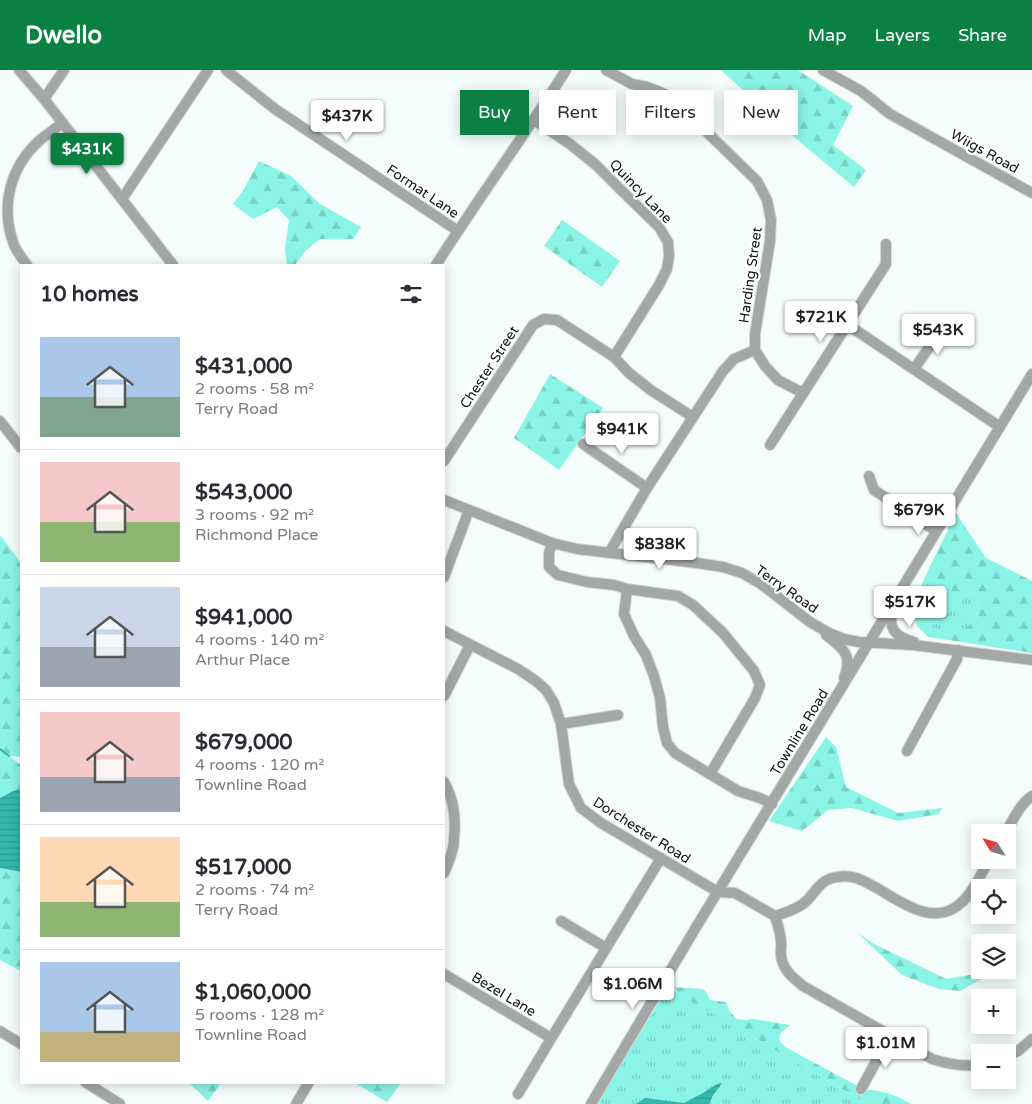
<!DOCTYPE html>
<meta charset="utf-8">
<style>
body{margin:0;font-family:"Varela Round",sans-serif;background:#f7f7f7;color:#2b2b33;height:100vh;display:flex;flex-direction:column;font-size:19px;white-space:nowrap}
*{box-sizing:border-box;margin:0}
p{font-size:16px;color:#7c7c81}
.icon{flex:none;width:28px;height:28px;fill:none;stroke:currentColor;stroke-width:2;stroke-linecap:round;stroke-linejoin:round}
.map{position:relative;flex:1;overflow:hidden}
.details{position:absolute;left:20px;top:194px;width:425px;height:820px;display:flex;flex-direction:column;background:#fff;border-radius:0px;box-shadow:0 2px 12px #0003}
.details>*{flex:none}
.top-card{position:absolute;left:460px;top:20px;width:475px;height:45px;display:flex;gap:10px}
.needle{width:32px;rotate:307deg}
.fabs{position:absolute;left:971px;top:754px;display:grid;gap:10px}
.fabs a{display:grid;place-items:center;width:45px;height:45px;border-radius:0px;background:#fff;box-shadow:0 2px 12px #0003;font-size:25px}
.price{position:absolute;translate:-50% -42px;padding:0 11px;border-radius:5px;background:#fff;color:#222;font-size:16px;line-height:32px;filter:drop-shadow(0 1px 2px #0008)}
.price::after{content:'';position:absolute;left:50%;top:30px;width:15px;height:11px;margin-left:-8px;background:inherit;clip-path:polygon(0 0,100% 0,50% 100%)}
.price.on{background:#0b8043;color:#fff}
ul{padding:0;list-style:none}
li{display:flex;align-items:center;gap:15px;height:125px;padding:0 20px}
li+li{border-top:1px solid #e1e1e2}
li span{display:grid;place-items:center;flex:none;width:140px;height:100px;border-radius:0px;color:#555}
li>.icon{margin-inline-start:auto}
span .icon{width:60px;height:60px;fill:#fffc;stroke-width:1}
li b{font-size:21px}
h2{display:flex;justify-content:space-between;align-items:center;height:60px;padding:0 20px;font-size:21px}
.chip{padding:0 18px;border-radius:0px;background:#fff;box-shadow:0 2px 12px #0003;font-size:18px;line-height:45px}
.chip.on{background:#0b8043;color:#fff}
header{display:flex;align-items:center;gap:30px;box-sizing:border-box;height:70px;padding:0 25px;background:#0b8043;color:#fff}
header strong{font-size:24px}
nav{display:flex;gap:28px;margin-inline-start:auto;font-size:18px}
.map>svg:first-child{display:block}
.grass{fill:url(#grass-tufts)}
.forest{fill:url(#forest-firs);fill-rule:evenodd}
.water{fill:url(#water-rules)}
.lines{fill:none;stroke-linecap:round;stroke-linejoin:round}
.stream{stroke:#34b9ac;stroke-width:2}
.minor-casing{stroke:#d0d8d6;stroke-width:12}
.minor{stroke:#a3a7a6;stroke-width:10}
.labels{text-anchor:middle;stroke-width:4.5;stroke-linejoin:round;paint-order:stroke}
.street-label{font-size:14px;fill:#101313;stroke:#fff}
</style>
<header>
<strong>Dwello</strong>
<nav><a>Map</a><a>Layers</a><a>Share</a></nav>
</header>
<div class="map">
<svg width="1032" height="1034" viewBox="0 0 1032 1034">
<defs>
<pattern id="grass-tufts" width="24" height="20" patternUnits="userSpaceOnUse" patternTransform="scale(1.25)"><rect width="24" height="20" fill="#8af4e6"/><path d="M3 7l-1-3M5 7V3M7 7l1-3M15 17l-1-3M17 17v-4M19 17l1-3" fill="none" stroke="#76d0c4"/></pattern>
<pattern id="forest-firs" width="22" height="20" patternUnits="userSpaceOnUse" patternTransform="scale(1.25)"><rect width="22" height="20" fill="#8af4e6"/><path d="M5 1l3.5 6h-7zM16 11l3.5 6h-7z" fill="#76d0c4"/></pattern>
<pattern id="water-rules" width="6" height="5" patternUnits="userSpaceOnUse" patternTransform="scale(1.25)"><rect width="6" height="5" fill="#34b9ac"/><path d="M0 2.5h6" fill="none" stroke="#2d9e93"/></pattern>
</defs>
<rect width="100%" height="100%" fill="#f4fdfb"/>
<g class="grass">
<path d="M959,521H965L975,524L978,533L976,549L962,561L945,565L923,552L922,542L931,529Z"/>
<path d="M668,917L868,1034H597Z"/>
</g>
<g class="forest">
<path d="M721,0H798L853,36L833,75L866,100L854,117L793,66Z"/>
<path d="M259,91L291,106L320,134L361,157L353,169H320L306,180L295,195H287L285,179L289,150L277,137L253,149L233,134L243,121Z"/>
<path d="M562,150L620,191L602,217L544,176Z"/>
<path d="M550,304L603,338L559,400L514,368Z"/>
<path d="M956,443L986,488L1032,511V583L929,567L917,556L912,538L925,507ZM965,521L975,524L978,533L976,549L962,561L945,565L923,552L922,541L931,529L959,522Z"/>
<path d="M0,465L16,486L21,495V687L9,686L21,695V719L13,721L0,728Z"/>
<path d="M826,667L836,677L846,717L898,743L942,738L939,744L898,751L852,738L828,740L802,761L769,751Z"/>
<path d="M0,798L21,802V901L0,890Z"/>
<path d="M857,862L874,874L946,909L998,900L960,921L939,919L902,905Z"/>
<path d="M674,917L702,919L706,922L710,930L726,932L730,942L737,949L745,950L753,949L790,955L780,964L779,970L785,977L865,1020C885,1021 894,1024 911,1034H868L679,924Z"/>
<path d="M189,1013H221L208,1031Z"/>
<path d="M355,1013H401L387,1032Z"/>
</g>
<g class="water">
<path d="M21,719V802L0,798V728L13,721Z"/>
<path d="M722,1013C717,1022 712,1023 710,1034H636L645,1028L684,1033L703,1023L717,1014Z"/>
</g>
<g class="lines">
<path class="stream" d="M0,679L9,686"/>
<defs>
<g id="minor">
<path d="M19,0L44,29L173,195"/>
<path d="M226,0L275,39L458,161"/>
<path d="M606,0L632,14L647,17L665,24L678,34L757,111L767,130L771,150L770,171L755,264V280L765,296L778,310L803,323"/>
<path d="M823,0L861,21L890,44L1032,123"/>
<path d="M44,29L64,0"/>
<path d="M534,50L570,74L596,95L619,118L659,157L668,172L669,186L667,199L659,215L614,287"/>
<path d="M122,129L208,0"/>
<path d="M27,195C22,188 15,180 13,172C0,134 11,96 40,70C47,64 55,59 62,53"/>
<path d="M436,195C478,129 524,66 566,0"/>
<path d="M848,255L1000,357"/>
<path d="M914,299L942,259"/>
<path d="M0,351L21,378"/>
<path d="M583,374L647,418"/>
<path d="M770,375L886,194V174"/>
<path d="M444,391L533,255L544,249L557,250L614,287L629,303L652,321L693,347"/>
<path d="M869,406L874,420L936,461"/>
<path d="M444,430L552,473L577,479L697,493L723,497L742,503L761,514L810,552L829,563L844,569L859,572L913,575L1032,590"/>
<path d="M552,473L549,483V497L558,505L587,512L614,515L627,519L624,544L634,566L646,585L654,606L660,628L663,657L667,673L675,683L738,721L760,728L772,734"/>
<path d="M609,483L647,418L723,301L734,289L755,280"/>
<path d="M444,507L469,440"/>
<path d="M627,519L678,526L693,535L723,563L754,601L760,615L755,628L710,704"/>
<path d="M893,538C887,558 895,567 914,572"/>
<path d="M444,561L518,599L536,611L546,620L554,633L561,654L569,714L581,738L601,753L718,822L735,823L775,846C778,855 781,864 781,873C782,877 780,881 781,885C782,899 793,908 803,916L932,989C948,994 963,997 980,995"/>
<path d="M826,565C844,579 853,585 844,608"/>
<path d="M444,626L470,575"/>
<path d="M561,654L618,645"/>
<path d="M907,681L957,589L958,580"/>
<path d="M444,712C454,729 456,750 454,769C454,779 448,794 444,803"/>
<path d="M1006,762C1013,750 1020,734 1032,726"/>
<path d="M775,846C785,843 794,840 803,834C816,824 818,809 838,807C853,804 864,811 877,818C902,833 936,858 962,832C974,821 981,804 989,790"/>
<path d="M561,851L606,878"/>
<path d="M444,904L551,968"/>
<path d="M0,961L21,974"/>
<path d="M1008,986L1018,981L1032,969"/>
<path d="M85,1012L120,1034"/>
<path d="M861,1019L890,966"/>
<path d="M518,1024L552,967L661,788"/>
<path d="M296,1034L309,1012"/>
<path d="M591,1034L695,859L1032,304"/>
</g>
</defs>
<use href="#minor" class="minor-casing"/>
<use href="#minor" class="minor"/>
</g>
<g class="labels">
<g class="street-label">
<text transform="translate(985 81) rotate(29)" y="5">Wiigs Road</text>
<text transform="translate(423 121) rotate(34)" y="5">Format Lane</text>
<text transform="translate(641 121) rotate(46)" y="5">Quincy Lane</text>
<text transform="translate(750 205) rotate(-82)" y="5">Harding Street</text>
<text transform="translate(489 297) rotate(-57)" y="5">Chester Street</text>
<text transform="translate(787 519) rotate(35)" y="5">Terry Road</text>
<text transform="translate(799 662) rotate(-59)" y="5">Townline Road</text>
<text transform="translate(642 760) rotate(32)" y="5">Dorchester Road</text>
<text transform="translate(504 924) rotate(31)" y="5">Bezel Lane</text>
</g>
</g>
</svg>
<div class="fabs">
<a><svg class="needle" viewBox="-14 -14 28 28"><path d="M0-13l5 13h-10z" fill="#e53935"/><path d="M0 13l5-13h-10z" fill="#7c7c81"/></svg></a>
<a><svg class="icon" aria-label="locate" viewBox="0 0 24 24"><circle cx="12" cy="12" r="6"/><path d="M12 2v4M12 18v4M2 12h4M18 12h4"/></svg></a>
<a><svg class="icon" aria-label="layers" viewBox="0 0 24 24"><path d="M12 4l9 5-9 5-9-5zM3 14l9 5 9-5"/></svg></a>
<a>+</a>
<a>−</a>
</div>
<b class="price" style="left:347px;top:72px">$437K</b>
<b class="price on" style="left:87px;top:105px">$431K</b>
<b class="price" style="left:821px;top:273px">$721K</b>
<b class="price" style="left:938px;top:286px">$543K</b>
<b class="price" style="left:622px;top:385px">$941K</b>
<b class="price" style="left:919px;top:466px">$679K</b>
<b class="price" style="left:660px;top:500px">$838K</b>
<b class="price" style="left:910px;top:558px">$517K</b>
<b class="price" style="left:633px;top:940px">$1.06M</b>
<b class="price" style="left:886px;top:999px">$1.01M</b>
<div class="top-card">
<a class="chip on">Buy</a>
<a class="chip">Rent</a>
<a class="chip">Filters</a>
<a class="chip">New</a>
</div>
<section class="details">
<h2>10 homes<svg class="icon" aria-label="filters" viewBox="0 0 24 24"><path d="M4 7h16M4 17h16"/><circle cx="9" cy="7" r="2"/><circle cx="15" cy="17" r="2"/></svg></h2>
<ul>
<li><span style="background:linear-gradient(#a9c7e8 60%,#7fa58c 0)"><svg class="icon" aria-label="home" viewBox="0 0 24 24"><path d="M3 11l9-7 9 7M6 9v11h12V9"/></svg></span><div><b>$431,000</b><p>2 rooms · 58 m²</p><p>Terry Road</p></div></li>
<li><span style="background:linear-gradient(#f6c9c9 60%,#8fb573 0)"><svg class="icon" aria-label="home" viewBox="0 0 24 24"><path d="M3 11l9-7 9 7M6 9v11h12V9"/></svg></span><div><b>$543,000</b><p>3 rooms · 92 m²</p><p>Richmond Place</p></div></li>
<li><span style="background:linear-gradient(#c9d6e8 60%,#9aa5b1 0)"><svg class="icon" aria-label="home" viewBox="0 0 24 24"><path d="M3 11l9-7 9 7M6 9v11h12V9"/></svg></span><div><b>$941,000</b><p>4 rooms · 140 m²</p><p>Arthur Place</p></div></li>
<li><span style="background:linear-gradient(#f6c9c9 65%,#9aa5b1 0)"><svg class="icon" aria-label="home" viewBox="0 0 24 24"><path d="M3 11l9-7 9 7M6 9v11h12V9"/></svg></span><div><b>$679,000</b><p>4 rooms · 120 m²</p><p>Townline Road</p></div></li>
<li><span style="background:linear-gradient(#ffd9b3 65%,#8fb573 0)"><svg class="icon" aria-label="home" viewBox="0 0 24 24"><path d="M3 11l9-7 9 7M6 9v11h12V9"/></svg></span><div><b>$517,000</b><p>2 rooms · 74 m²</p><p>Terry Road</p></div></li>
<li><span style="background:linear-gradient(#a9c7e8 70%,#c2b280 0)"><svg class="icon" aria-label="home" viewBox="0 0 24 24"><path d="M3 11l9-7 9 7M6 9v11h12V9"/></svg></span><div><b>$1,060,000</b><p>5 rooms · 128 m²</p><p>Townline Road</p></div></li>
</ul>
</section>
</div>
